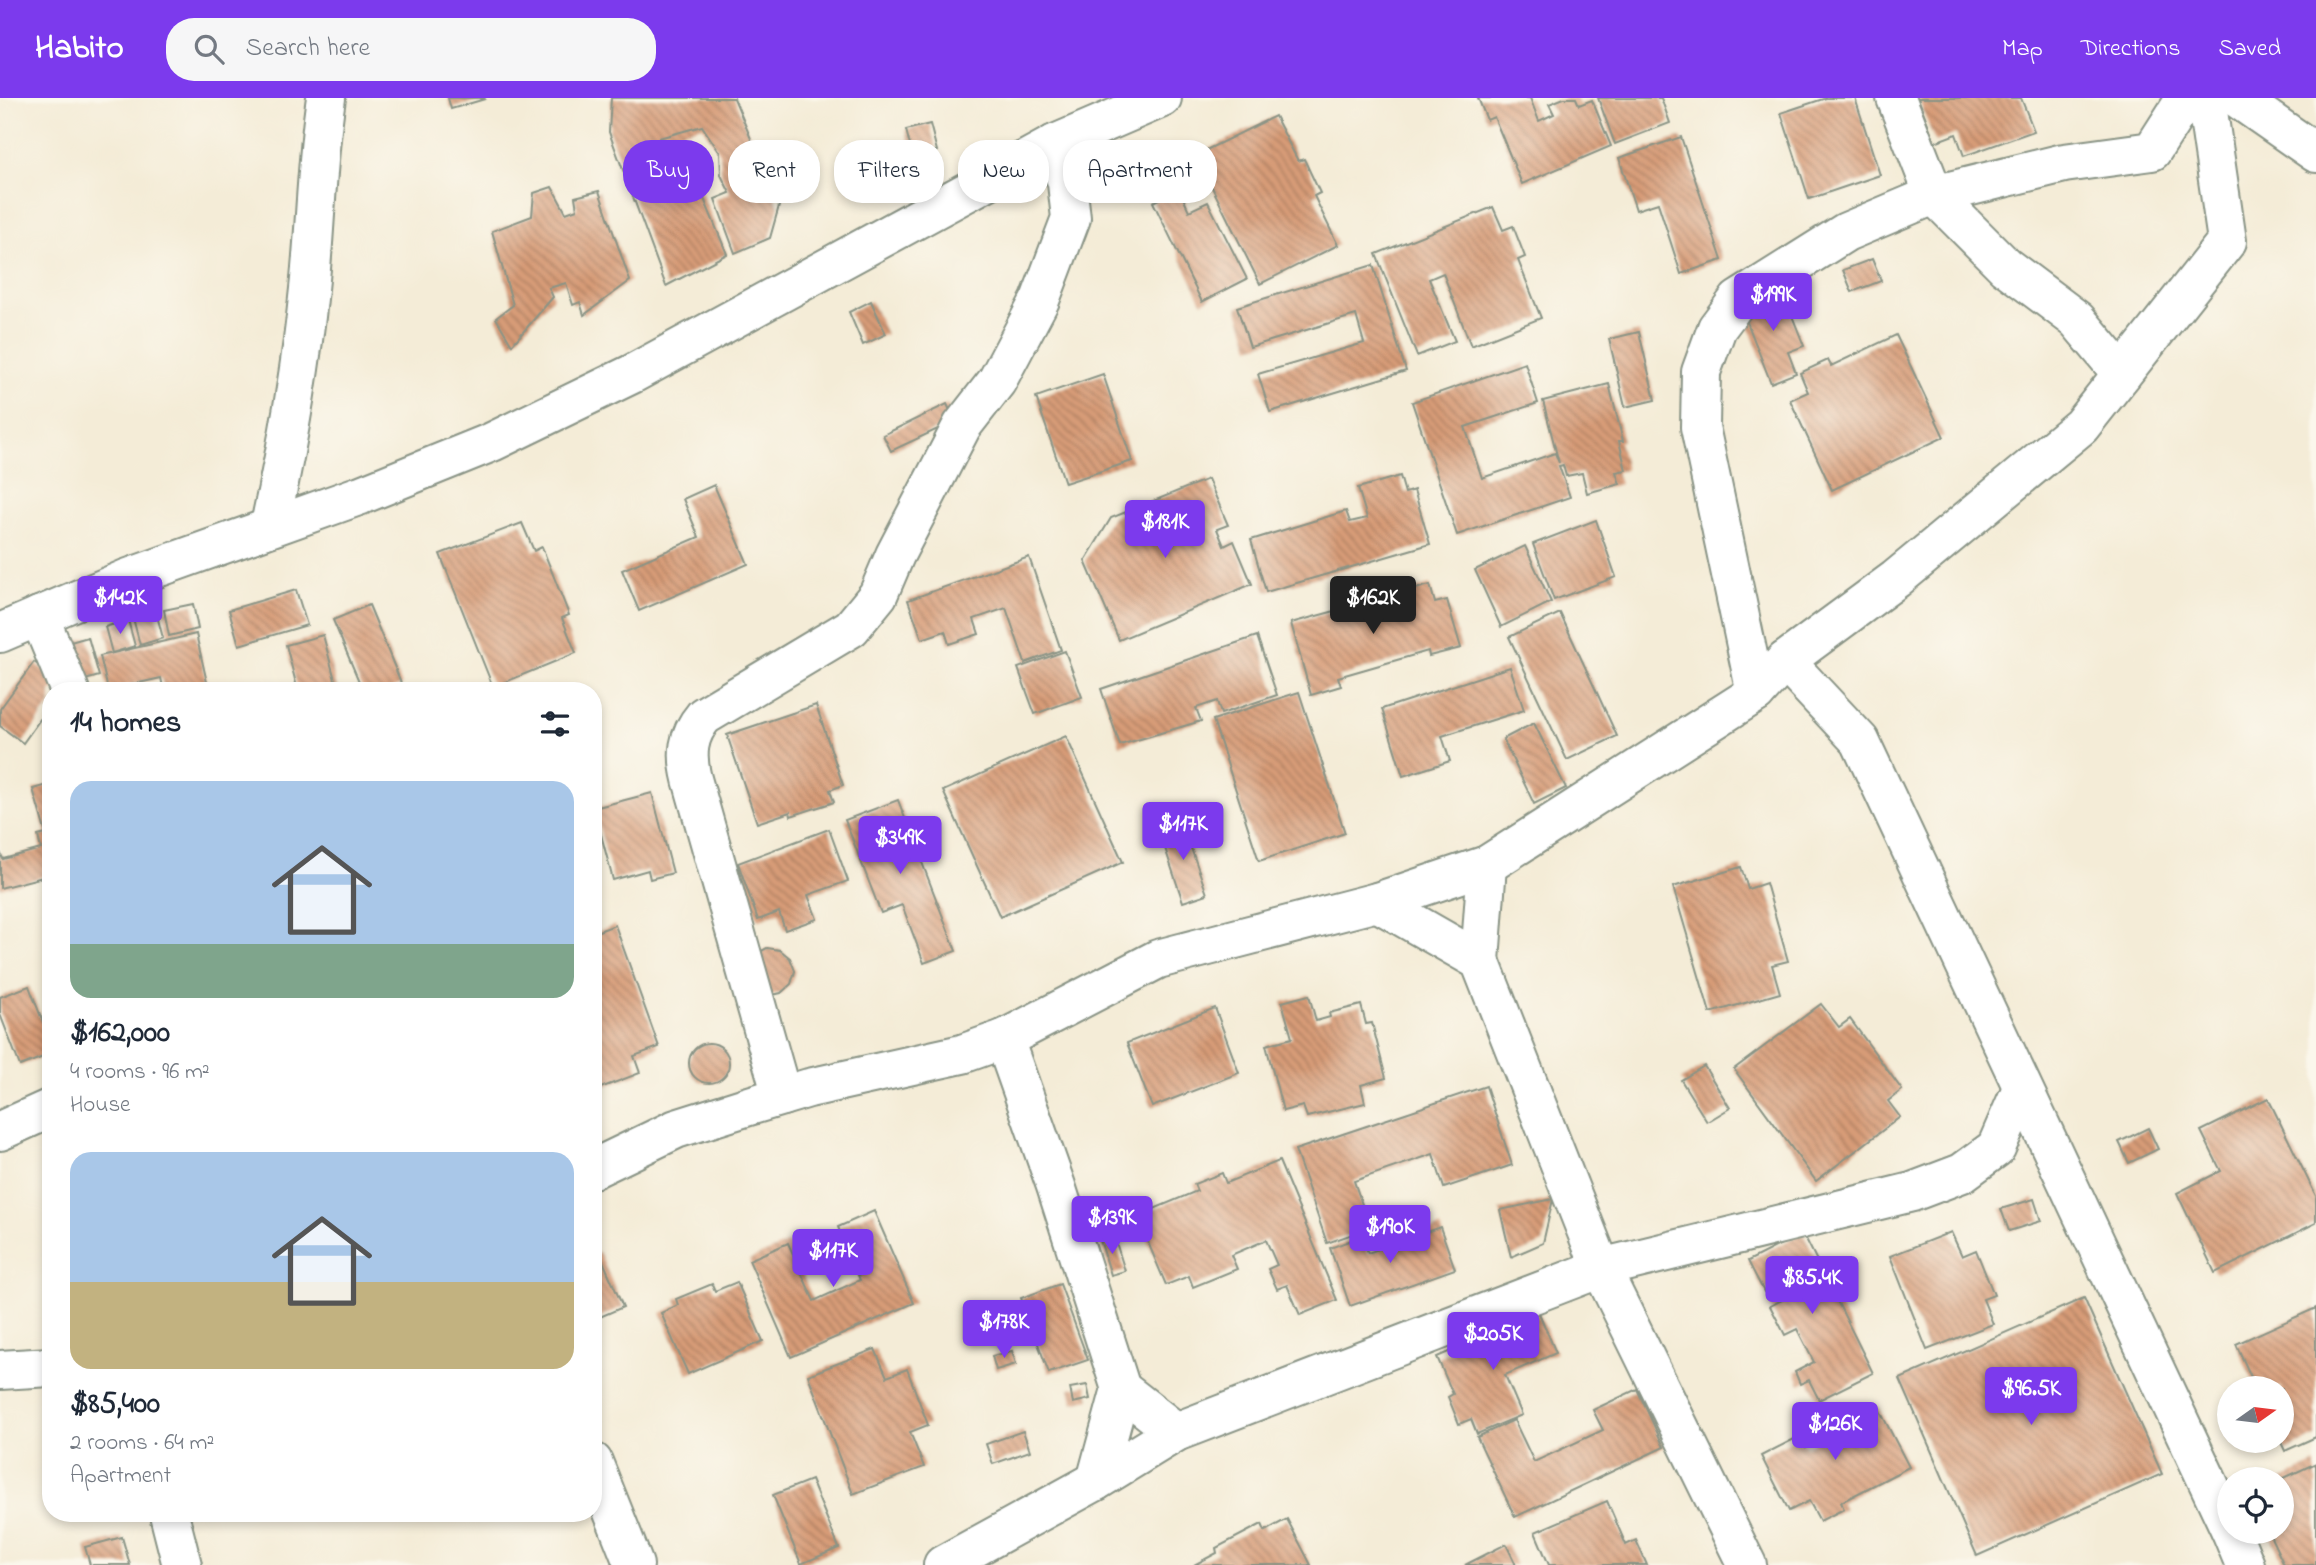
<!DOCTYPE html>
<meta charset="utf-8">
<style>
body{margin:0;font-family:"Indie Flower",sans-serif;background:#f6f6f7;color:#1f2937;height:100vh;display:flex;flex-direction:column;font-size:26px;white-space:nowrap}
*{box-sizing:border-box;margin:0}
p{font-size:23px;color:#747a83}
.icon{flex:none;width:38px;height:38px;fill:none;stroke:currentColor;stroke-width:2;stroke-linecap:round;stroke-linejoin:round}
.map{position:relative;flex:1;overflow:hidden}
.side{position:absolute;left:42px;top:584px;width:560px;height:840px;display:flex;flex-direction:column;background:#fff;border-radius:28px;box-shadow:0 4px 10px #0003}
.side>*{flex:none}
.hud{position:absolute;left:623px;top:42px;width:665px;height:63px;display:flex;gap:14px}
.needle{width:46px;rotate:76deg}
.buttons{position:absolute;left:2217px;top:1278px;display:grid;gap:14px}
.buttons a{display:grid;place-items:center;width:77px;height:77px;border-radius:50%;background:#fff;box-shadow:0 4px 10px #0003;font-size:35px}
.price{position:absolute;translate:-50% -60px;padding:0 16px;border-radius:7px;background:#7c3aed;color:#fff;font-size:23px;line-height:46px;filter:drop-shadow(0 2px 4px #0008)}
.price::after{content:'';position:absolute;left:50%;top:42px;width:21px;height:16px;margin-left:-10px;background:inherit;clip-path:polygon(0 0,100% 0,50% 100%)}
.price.on{background:#222;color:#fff}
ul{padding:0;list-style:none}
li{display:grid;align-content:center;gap:14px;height:371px;padding:0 28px}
li span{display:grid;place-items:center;height:217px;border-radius:21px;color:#555}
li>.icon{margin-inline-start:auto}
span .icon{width:126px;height:126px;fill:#fffc;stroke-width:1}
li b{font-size:30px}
h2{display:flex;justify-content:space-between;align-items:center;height:84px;padding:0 28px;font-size:30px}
.tag{padding:0 24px;border-radius:28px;background:#fff;box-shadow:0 4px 10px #0003;font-size:24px;line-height:63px}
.tag.on{background:#7c3aed;color:#fff}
header{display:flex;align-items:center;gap:42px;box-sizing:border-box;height:98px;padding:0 35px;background:#7c3aed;color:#fff}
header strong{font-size:33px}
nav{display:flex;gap:38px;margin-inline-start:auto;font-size:24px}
.search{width:490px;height:63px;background:#f6f6f7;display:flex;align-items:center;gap:18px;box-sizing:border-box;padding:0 24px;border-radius:28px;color:#747a83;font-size:26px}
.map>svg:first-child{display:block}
.building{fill:url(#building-back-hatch)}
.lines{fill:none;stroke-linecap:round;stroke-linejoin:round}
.minor-casing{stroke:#8a9486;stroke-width:42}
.tertiary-casing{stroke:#8a9486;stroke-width:42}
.minor{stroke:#fff;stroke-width:38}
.tertiary{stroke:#fff;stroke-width:38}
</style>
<header>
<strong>Habito</strong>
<div class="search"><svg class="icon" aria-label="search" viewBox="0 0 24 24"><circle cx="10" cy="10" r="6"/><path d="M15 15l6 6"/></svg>Search here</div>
<nav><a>Map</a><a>Directions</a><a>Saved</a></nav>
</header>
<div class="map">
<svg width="2316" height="1467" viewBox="0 0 2316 1467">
<defs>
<pattern id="building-back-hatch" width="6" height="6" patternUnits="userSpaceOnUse" patternTransform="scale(1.75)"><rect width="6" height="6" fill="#d79b77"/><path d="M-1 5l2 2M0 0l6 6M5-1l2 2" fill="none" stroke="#ae8062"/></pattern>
</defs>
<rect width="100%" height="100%" fill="#fbf7ec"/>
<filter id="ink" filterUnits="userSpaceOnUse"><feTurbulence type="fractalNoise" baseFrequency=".0143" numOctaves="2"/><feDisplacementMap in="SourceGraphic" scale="14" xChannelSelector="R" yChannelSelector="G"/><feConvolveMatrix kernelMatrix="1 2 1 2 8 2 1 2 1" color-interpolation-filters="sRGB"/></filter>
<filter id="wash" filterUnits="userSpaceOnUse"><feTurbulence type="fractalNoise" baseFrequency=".00686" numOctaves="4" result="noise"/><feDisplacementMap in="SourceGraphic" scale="28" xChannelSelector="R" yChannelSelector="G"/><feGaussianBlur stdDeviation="1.57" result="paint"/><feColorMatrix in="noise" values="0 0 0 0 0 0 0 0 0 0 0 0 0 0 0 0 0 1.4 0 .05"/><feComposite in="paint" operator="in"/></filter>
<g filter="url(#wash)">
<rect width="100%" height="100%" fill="#f4ecd7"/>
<g id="blocks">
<g class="building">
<path d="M448,0H484L485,1L451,11Z"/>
<path d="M611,0H734L779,108L770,140L735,155L715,101L730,95L721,77L720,55L702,28L659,40L673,95L700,91L727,156L666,188L609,34Z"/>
<path d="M1478,0H1530L1539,23L1554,16L1549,6L1564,0H1576L1579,7L1592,2L1611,48L1522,86L1494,19L1487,22Z"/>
<path d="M1598,0H1661L1670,25L1615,46Z"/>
<path d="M1826,0H1855L1880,77L1809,101L1781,15Z"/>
<path d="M1918,0H2021L2034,33L1964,58L1956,36L1935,44Z"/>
<path d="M1275,18L1298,63L1304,61L1320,95L1314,98L1338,147L1260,186L1196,57Z"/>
<path d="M930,26L937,53L913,59L906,32Z"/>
<path d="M1681,39L1722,162L1681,176L1658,105L1636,112L1619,60Z"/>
<path d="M552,89L566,115L577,111L575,99L599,93L630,183L584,217L580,204L573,207L566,185L549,190L553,199L512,247L496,220L513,207L492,133L532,118L534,95Z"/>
<path d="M1179,91L1189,113L1208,104L1247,181L1202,204L1153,104Z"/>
<path d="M1493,109L1503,132L1513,128L1525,159L1518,162L1541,220L1471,248L1443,175L1429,181L1455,243L1417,258L1376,156Z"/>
<path d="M1872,161L1881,183L1852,194L1843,172Z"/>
<path d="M1373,167L1406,273L1270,314L1258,276L1364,245L1356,217L1250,249L1237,209Z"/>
<path d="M1781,190L1804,248L1788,254L1796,275L1771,285L1740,206Z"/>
<path d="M871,203L886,236L863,247L849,214Z"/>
<path d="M1639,234L1655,302L1625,309L1609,241Z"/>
<path d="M1896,237L1944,339L1832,392L1790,302L1808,294L1800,275L1828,262L1831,268Z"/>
<path d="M1525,265L1538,305L1465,329L1482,380L1555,355L1559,365L1543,303L1609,286L1623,343H1619L1626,372L1616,374L1620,386L1587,395L1582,375L1566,378L1563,367L1559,368L1570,399L1457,437L1412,304Z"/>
<path d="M1103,276L1132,363L1065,385L1036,299Z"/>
<path d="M947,306L955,323L891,353L883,337Z"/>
<path d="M1400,378L1405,395L1414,392L1430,446L1266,494L1251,442L1346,413L1350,424L1367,420L1358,390Z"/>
<path d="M1208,381L1228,427L1217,431L1224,448L1234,443L1252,486L1119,542L1085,463L1111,420Z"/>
<path d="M714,387L748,466L639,513L622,472L699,439L683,401Z"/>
<path d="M1596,422L1616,479L1554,502L1533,446Z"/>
<path d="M522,425L534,453L542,449L569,517L562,520L576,555L493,589L440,456Z"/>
<path d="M1525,448L1551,504L1501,529L1475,472Z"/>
<path d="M1029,459L1061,552L1025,565L1006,510L974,521L979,536L949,546L945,533L922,541L908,502Z"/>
<path d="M1430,487L1435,505L1447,502L1461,550L1429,558L1428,553L1338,579L1341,588L1311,597L1291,525Z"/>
<path d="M296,492L307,527L239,547L229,512Z"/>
<path d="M193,506L198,531L169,538L164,512Z"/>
<path d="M369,507L402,587L386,593H363L333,522Z"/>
<path d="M155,510L163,540L140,547L132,516Z"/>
<path d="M1560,515L1617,638L1567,662L1509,539Z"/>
<path d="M128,522L135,548L112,555L105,529Z"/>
<path d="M196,536L209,593H164L161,580L108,592L100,558Z"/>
<path d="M323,537L338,593H298L286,547Z"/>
<path d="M1257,538L1277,597L1221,616L1217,603L1196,610L1201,623L1120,647L1101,591Z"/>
<path d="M88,539L99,578L71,586L60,547Z"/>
<path d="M1065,553L1082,599L1035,616L1018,570Z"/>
<path d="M34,564L65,587L51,593V606L23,645L0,628V611Z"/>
<path d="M1510,569L1524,612L1442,638L1450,663L1403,678L1382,611Z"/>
<path d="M1299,594L1345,735L1259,763L1213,622Z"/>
<path d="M816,607L843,687L830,692L834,704L791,718L790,714L757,725L727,637Z"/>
<path d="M1534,625L1566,690L1534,706L1503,641Z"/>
<path d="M1066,638L1123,764L1000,819L943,693Z"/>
<path d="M51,686V777L0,790V754L3,761L41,751L38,738L46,736L33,691Z"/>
<path d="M652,695L673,775L650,781L648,772L613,782L594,710Z"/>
<path d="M898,702L956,853L924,865L902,807L881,815L845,722Z"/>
<path d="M1182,724L1207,796L1183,804L1159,732Z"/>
<path d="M829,731L848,783L808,797L817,821L785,832L779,814L758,822L738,765Z"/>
<path d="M1741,769L1748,791L1766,785L1788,863L1772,867L1780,895L1710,915L1673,789Z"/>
<path d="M615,827L659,949L634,958L640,975L598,991L593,979V835Z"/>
<path d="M767,850L780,852L790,860L795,873L791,886L781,895L768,898L754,857Z"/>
<path d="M29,888L51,945V956L20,968L0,916V899Z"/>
<path d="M1309,897L1316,923L1330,919L1329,915L1361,907L1366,926L1372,925L1386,980L1361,987L1365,1005L1307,1019L1303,1008L1283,1013L1266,947L1292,940L1282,904Z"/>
<path d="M1821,906L1839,929L1850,921L1902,992L1888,1003L1900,1019L1816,1083L1734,971Z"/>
<path d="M1215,910L1239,975L1152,1009L1127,945Z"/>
<circle cx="709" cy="965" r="20"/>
<path d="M1704,968L1730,1010L1707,1024L1681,982Z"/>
<path d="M1486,988L1512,1067L1444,1090L1433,1056L1354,1083L1370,1130L1327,1145L1295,1052Z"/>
<path d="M2268,1000L2316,1098V1125L2215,1175L2177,1095L2221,1073L2201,1033Z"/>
<path d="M2148,1030L2158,1051L2129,1065L2119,1044Z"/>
<path d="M1279,1063L1337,1202L1300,1217L1287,1187L1277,1191L1268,1171L1277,1167L1266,1142L1231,1157L1237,1171L1193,1189L1189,1178L1166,1187L1137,1118L1197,1093L1194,1086L1222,1075L1226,1085Z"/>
<path d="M1553,1101L1543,1145L1511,1159L1500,1112Z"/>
<path d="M2034,1101L2041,1123L2009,1133L2001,1111Z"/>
<path d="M874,1113L914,1205L791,1259L749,1162L788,1145L814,1203L860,1182L838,1129Z"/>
<path d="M1440,1129L1455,1171L1350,1208L1330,1150L1362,1138L1368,1155Z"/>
<path d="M1951,1134L1962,1158L1976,1152L1994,1197L1983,1201L1993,1226L1927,1252L1890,1158Z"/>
<path d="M1803,1135L1873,1275L1819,1302L1809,1282L1800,1286L1795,1274L1814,1264L1797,1231L1785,1237L1770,1208L1784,1201L1777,1188L1764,1194L1748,1163Z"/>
<path d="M1114,1138L1125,1173L1111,1177L1100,1142Z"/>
<path d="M599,1154L623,1209L593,1222V1157Z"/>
<path d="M737,1184L763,1243L688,1276L661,1215L678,1207L676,1201L712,1186L715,1193Z"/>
<path d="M1060,1186L1088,1262L1049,1275L1021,1200Z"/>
<path d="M2084,1200L2162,1376L1977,1458L1900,1281Z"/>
<path d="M2316,1210V1339L2285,1353L2280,1342L2282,1290H2256L2236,1246Z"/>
<path d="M1539,1215L1556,1255L1505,1277L1522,1317L1477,1336L1471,1321L1459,1326L1448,1299L1453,1296L1437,1259Z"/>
<path d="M875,1251L887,1279L907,1271L928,1327L910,1334L924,1369L853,1396L808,1277Z"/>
<path d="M1012,1253L1016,1266L996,1272L992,1258Z"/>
<path d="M1087,1287L1090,1301L1073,1305L1070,1290Z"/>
<path d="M1637,1291L1664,1349L1515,1419L1477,1339L1514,1322L1534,1364L1603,1332L1593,1312Z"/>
<path d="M1878,1309L1909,1369L1841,1404L1844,1411L1820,1423L1809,1403L1789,1413L1761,1358L1800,1338L1806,1349L1814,1345L1807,1331L1844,1312L1850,1324Z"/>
<path d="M1023,1333L1030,1353L993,1366L986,1346Z"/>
<path d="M2316,1365V1467H2284L2268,1433H2282V1381Z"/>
<path d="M811,1382L839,1450L801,1466L773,1397Z"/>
<path d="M1607,1403L1626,1447L1636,1442L1647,1467H1549L1535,1434Z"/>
<path d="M1287,1421L1311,1467H1194L1217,1455L1216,1450L1262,1426L1265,1433Z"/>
<path d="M122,1439L130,1467H90L85,1449Z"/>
<path d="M1506,1446L1516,1467H1465Z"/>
</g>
</g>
</g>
<g filter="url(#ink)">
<use href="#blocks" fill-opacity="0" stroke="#8a9486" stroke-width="2"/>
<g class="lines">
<defs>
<g id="minor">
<path d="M1896,0L1934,97L2005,168L2077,222L2122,276"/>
<path d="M2237,0L2316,55"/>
<path d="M270,427C287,350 301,270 309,191C316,127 316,64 326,0"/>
<path d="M39,518L70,593"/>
<path d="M1785,563L1860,643L2230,1431"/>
<path d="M1756,595L1700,329L1701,274L1717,230L1738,202L1846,134L1934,97L2064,65L2152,53L2186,0"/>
<path d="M1377,804L1480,863L1601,1170L1912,1094L1962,1075L1996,1050L2022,990"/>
<path d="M1480,863L1487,767"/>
<path d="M1004,941L1056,1088L1121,1291L1096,1383"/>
<path d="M782,998L692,681C686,657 687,638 704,618L851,530L878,497L895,457L962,328L997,283L1040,202L1071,120L1067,85L1055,46"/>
<path d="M0,1033L51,1010"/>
<path d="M593,1071L676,1031L749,1008L809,990L962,956L1004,941L1158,861L1377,804L1487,767L1756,595L1785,563L1896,481L2081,328L2227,143L2206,0"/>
<path d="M0,1272L51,1269"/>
<path d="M1121,1291L1176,1334"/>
<path d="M593,1364L634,1467"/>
<path d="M169,1416L182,1467"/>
<path d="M2231,1433L2245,1467"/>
<path d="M943,1467L1096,1383L1176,1334L1601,1170L1747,1467"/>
</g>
<path id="tertiary" d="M0,535L126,481L361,397L492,344L632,276L1055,46L1162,0"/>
</defs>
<use href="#minor" class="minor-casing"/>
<use href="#tertiary" class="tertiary-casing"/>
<use href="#minor" class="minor"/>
<use href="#tertiary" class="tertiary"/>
</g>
</g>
</svg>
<div class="buttons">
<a><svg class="needle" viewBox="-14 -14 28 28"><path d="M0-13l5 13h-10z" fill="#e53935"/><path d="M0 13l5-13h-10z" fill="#747a83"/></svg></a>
<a><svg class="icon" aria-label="locate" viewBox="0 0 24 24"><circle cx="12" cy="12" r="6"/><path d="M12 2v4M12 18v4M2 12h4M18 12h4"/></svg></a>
</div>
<b class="price" style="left:1773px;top:235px">$199K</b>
<b class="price" style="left:1165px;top:462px">$181K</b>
<b class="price" style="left:120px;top:538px">$142K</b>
<b class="price on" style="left:1373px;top:538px">$162K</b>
<b class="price" style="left:1183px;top:764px">$117K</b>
<b class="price" style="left:900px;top:778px">$349K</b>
<b class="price" style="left:1112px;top:1158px">$139K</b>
<b class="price" style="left:1390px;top:1167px">$190K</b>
<b class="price" style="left:833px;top:1191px">$117K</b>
<b class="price" style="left:1812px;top:1218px">$85.4K</b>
<b class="price" style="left:1004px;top:1262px">$178K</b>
<b class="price" style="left:1493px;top:1274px">$205K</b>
<b class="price" style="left:2031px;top:1329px">$96.5K</b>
<b class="price" style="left:1835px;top:1364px">$126K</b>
<div class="hud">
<a class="tag on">Buy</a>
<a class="tag">Rent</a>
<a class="tag">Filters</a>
<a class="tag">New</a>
<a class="tag">Apartment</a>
</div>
<section class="side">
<h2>14 homes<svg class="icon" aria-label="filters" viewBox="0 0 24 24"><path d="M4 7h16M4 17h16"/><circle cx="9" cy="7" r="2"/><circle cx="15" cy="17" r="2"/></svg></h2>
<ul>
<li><span style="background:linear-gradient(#a9c7e8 75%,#7fa58c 0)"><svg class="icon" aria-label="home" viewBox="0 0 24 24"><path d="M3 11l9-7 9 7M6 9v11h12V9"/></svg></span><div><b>$162,000</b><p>4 rooms · 96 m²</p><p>House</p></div></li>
<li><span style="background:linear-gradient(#a9c7e8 60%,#c2b280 0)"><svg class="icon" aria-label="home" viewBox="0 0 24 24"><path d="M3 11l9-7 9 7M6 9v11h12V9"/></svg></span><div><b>$85,400</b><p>2 rooms · 64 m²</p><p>Apartment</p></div></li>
</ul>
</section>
</div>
